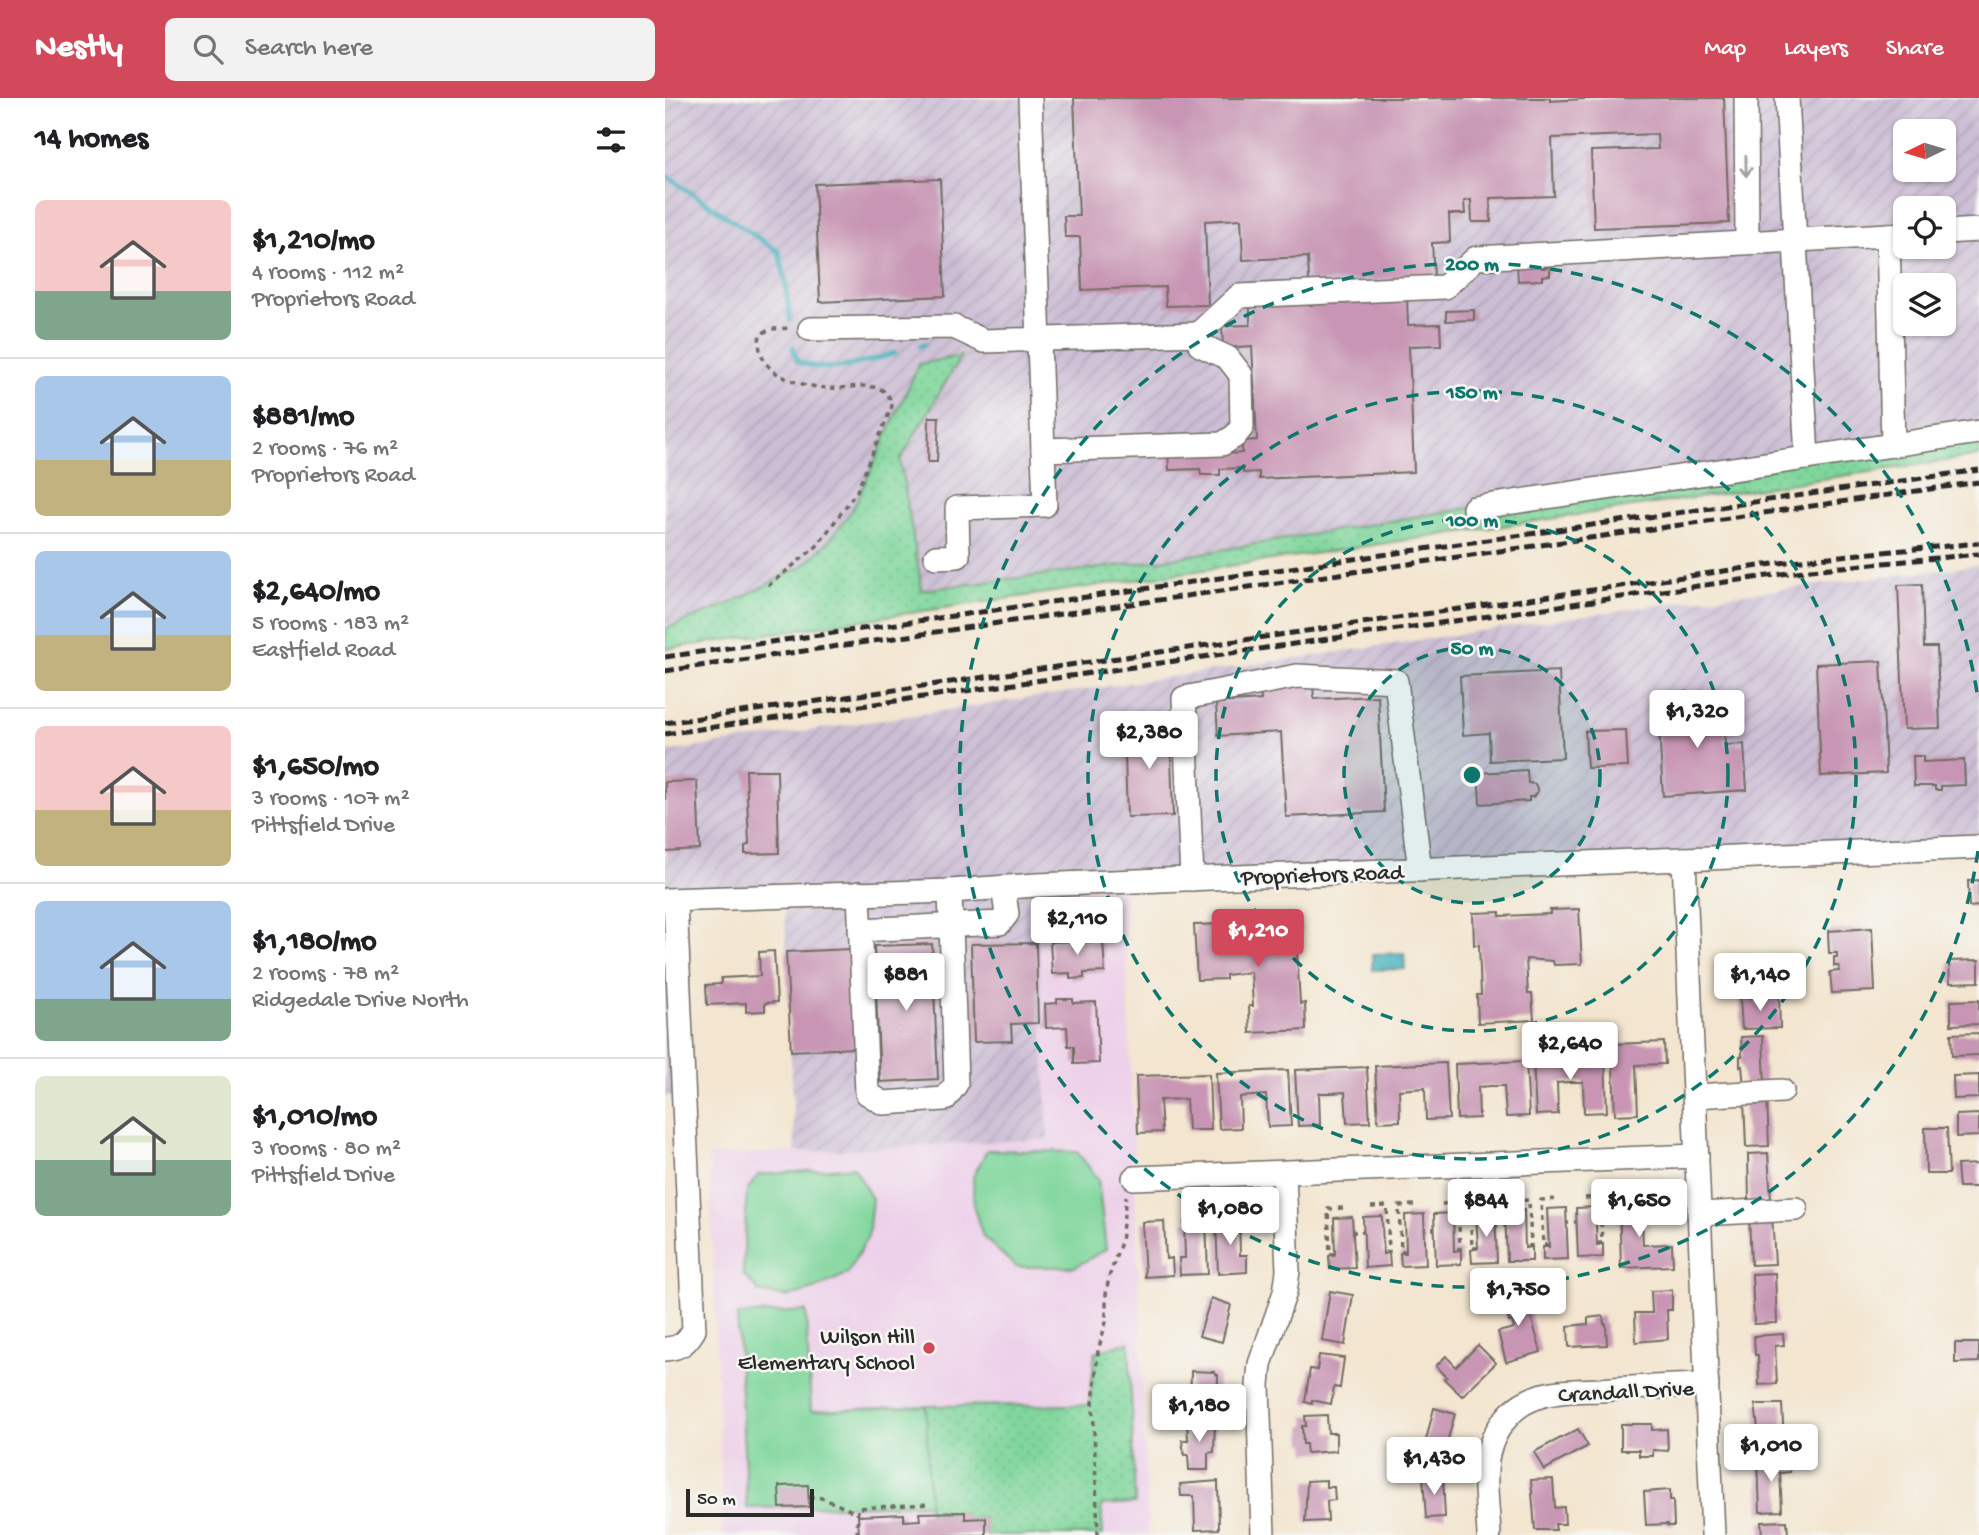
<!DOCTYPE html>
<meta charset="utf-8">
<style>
body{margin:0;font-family:"Gochi Hand",sans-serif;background:#f2f2f2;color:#202124;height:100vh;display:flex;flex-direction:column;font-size:26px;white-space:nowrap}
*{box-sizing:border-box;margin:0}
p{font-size:23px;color:#757577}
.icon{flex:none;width:38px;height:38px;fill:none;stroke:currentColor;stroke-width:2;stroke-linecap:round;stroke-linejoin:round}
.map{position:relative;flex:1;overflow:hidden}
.drawer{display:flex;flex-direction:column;background:#fff;width:665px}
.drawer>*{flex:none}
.needle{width:46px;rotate:265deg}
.tools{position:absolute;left:1228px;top:21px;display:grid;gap:14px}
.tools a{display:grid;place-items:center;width:63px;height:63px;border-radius:10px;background:#fff;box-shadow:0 2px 5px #0004;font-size:35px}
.scale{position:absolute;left:21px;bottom:18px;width:128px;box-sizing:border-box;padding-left:7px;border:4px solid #2b2b2b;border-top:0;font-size:19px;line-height:24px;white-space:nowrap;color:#2b2b2b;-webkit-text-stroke:5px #f6f6f2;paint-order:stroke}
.price{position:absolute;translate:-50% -60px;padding:0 16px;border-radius:7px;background:#fff;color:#222;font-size:23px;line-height:46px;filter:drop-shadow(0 2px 4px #0008)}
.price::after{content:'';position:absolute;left:50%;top:42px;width:21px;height:16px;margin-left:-10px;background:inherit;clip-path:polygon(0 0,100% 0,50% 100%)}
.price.selected{background:#d1495b;color:#fff}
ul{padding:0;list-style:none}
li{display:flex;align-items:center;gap:21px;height:175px;padding:0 35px}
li+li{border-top:2px solid #e0e0e0}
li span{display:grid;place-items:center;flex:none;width:196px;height:140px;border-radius:10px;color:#555}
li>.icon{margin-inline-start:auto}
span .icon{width:84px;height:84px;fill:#fffc;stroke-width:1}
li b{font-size:30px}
h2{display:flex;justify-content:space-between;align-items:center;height:84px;padding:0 35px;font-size:30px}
header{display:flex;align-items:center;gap:42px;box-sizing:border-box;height:98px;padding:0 35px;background:#d1495b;color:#fff}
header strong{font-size:33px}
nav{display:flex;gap:38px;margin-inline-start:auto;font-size:24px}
.search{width:490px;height:63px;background:#f2f2f2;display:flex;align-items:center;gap:18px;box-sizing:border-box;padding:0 24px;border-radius:10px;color:#757577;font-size:26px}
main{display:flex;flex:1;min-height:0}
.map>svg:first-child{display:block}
.built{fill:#edd0e9}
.industrial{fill:url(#industrial-furrows);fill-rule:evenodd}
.grass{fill:url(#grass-dots);stroke:#558063;stroke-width:2}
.pitch{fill:#7fd69b;stroke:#558063;stroke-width:2}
.water{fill:#41b0bc;stroke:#366e74;stroke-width:2}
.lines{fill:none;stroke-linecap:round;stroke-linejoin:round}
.stream{stroke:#41b0bc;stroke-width:5}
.building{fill:#c896b4}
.minor-casing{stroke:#716c64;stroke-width:26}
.path{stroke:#716c64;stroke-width:3.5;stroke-dasharray:5 5;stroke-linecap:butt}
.minor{stroke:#fff;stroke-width:23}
.rail{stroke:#2b2b2b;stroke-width:5;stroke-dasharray:10 5;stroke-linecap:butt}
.oneway{stroke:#a0a0a0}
.ring{fill:none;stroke:#0f766e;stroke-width:3.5;stroke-dasharray:12 9}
.poi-dot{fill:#d1495b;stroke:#f6f6f2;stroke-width:2.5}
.labels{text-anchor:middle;stroke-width:5;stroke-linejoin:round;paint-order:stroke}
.street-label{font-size:23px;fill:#2b2b2b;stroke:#f6f6f2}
.poi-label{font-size:23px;fill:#2b2b2b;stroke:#f6f6f2;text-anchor:end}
.centre{fill:#0f766e;stroke:#f6f6f2;stroke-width:3.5}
.ring-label{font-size:21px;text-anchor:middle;font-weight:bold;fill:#0f766e;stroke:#f6f6f2;stroke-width:5;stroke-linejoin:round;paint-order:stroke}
</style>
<header>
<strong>Nestly</strong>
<div class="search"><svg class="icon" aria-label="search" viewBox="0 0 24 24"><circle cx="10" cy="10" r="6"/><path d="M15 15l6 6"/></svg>Search here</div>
<nav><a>Map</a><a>Layers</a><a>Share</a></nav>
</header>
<main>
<section class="drawer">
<h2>14 homes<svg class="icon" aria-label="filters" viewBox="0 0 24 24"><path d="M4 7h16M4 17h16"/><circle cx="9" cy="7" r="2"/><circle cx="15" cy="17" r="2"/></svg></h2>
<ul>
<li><span style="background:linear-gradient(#f6c9c9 65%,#7fa58c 0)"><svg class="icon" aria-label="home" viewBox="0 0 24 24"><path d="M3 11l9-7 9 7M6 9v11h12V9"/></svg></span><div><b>$1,210/mo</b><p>4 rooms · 112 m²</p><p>Proprietors Road</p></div></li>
<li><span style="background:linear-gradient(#a9c7e8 60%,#c2b280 0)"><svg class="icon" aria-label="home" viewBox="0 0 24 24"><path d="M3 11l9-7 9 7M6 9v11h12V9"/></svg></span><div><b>$881/mo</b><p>2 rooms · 76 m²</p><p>Proprietors Road</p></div></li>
<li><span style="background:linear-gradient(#a9c7e8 60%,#c2b280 0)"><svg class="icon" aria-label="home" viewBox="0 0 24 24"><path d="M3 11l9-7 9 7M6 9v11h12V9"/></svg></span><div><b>$2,640/mo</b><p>5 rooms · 183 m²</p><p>Eastfield Road</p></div></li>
<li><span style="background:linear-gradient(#f6c9c9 60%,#c2b280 0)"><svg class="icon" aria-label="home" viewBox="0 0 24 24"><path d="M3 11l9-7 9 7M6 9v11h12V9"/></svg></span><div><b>$1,650/mo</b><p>3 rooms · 107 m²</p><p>Pittsfield Drive</p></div></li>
<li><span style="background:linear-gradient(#a9c7e8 70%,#7fa58c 0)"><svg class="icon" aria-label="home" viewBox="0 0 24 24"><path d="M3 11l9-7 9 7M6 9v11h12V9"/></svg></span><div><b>$1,180/mo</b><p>2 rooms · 78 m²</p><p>Ridgedale Drive North</p></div></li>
<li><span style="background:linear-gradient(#dfe7d0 60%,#7fa58c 0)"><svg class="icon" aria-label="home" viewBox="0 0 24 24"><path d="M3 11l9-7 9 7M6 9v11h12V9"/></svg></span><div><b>$1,010/mo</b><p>3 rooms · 80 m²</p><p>Pittsfield Drive</p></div></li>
</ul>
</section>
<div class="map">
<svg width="1314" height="1437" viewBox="0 0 1314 1437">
<defs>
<pattern id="industrial-furrows" width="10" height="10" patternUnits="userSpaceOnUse" patternTransform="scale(1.75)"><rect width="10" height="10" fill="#ccbed4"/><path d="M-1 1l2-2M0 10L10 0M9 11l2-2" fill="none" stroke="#afa3b6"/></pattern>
<pattern id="grass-dots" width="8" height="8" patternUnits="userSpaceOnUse" patternTransform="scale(1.75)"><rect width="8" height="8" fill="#7fd69b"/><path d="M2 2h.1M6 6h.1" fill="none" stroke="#6eb886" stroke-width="1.8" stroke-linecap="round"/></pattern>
</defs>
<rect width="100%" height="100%" fill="#f6f6f2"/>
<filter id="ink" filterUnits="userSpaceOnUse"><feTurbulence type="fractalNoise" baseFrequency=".0143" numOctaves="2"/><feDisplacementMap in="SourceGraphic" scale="14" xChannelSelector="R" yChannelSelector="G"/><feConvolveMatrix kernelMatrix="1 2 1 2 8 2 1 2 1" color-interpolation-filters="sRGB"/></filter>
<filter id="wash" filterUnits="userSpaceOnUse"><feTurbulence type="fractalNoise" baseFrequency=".00686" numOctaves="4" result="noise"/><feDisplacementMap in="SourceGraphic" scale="28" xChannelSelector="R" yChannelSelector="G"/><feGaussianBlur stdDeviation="1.57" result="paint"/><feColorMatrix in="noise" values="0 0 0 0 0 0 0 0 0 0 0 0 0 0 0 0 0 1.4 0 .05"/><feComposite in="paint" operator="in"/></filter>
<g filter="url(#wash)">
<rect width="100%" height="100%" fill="#f3e5cf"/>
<path class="built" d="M459,783L483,1437H58L44,1058L383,1040L371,787Z"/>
<g class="industrial">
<path d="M0,0H1314V334L760,417L491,463L256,492L235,362L295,258L254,266L188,411L164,443L139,468L62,507L0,531ZM1241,33H1279V72H1241ZM1241,110H1279V149H1241ZM1241,187H1279V226H1241Z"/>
<path d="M1314,467V749L371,787L383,1041L130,1054L119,798L11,802L19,997L0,998V654L1011,504Z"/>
</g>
<g class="grass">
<path d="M296,258L235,362L257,492L491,463L760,417L1314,334V358L0,551V531L62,507L138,468L164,443L188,411L254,266Z"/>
<path d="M464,1244L470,1405L436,1407L438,1437H321L320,1420L300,1421L299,1414L264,1415L261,1308L424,1307L430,1254Z"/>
</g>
<g class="pitch">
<path d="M322,1052L412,1054L433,1081L441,1151L410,1169H351L318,1139L309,1110L308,1079Z"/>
<path d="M189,1069L207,1101L203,1138L182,1176L149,1191L121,1199L94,1194L78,1176L82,1093L93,1077Z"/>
<path d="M141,1213L146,1313L261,1308L264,1406L82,1410L72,1217Z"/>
</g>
<path class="water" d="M739,855L740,871L707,872V856Z"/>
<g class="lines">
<g class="stream">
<path d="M0,77L114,154L120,181L125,222"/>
<path d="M255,248L259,246"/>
<path d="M128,249L132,263C165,278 197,265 230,255"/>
</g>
</g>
<g id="blocks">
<g class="building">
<path d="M409,0H885V3L937,0H1059L1064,125L929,130L926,53L993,51L992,36L887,40L889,98L825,100L826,124H807L806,102L799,103L800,116H784L785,144L767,145L769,179L644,184L643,159L578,162L576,121L540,123L543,207L501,208L500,189L417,192L415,139H400L399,118H414Z"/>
<path d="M275,81L280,198L155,204L150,86Z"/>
<path d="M877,166V170L885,169V177L877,178V182L853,183L852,167Z"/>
<path d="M742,201L743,227L775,226L776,247L744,248L749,374L594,381V374L578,375V370L555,371V377H536L535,371L504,372L503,352L535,357L577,355V343L592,342L587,248L558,250L557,228L585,227V208Z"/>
<path d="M809,212V222L781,223V213Z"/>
<path d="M264,319H274L272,364H263Z"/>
<path d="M1257,486L1259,549H1272L1275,630L1239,631L1233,487Z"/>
<path d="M1216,563L1221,675L1156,678L1151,566Z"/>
<path d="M894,573L898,660L825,663L824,635L798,637L795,578Z"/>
<path d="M648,586L649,601L713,598L719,714L621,719L616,634L553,638L551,605L596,602L595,588Z"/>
<path d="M1021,593L1022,611L1058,609L1060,647L1079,646L1082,692L998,698L992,595Z"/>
<path d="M505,627L508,718L462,719L459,628Z"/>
<path d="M961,632L963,669L922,670L920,633Z"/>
<path d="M1248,658H1258V664L1299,662L1300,687L1276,688V692H1270V688H1249Z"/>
<path d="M81,672H112L114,755L80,756V748L84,747Z"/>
<path d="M862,672L863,685L870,686L873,693L868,699H864V703L815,706L813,675Z"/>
<path d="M32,683L35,752L0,754V684Z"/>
<path d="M1314,782V808L1304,809L1303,783Z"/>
<path d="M914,811L917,866L889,867L888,863L861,861L863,896H867L869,922L813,925L812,897H816L814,847H809L808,815L835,814V818L885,816V812Z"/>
<path d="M636,821L637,854H632L635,906L640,905L641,932L585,935L584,908H588L586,874L561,877V881L532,882L529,827L557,826V830L607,828L606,822Z"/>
<path d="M1207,830L1210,893L1167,895L1165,874L1174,873V868H1169V859H1172V855H1164L1163,833Z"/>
<path d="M419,839V844L438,843L440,874L419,875V880L405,881V875L387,876L385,844L405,843V840Z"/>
<path d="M371,845L373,925L346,926L347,943L309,944L306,846Z"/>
<path d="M267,846L273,981L215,984L209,848Z"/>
<path d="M185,851L190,950L126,953L121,854Z"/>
<path d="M109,853L112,904L100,905V913L81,914V905L42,907L41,887L56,886V880L95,878L94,854Z"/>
<path d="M1314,862V884L1285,885L1284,863Z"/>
<path d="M1114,898L1115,930L1077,931L1075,900Z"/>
<path d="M392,901H408V905L431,904L434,965L409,966V948H403L402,929L381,930L380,906L392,905Z"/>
<path d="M1314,902V926L1286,927V903Z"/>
<path d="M1314,935V957L1287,958L1286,936Z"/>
<path d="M1098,938L1100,987L1079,988L1077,968L1075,969V958H1077L1076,939Z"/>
<path d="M999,944L1000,966L971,967L973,1016L950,1017L947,946Z"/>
<path d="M940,958L942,1014L919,1015L918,984H904L892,985L893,1016L871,1017L868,961Z"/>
<path d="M861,963L864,1018L841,1019L839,988H826L813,989L814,1020L792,1021L790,966Z"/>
<path d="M781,965L784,1021L761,1022L760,990L734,992L735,1023L713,1024L710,968Z"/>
<path d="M702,969L705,1024L682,1025L680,994L666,995H654L655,1027L633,1028L630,972Z"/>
<path d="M623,972L626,1028L603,1029L601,997L575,999L576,1030L554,1031L551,975Z"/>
<path d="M544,976L546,1032H523L521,1001L495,1002L497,1034L473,1035L471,978Z"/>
<path d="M1314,977V1000L1289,1001L1288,978Z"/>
<path d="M1102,1000L1104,1048L1081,1049L1079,1001Z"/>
<path d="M1314,1016V1038L1291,1039V1017Z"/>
<path d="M1260,1030H1282L1284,1076H1261Z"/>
<path d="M1103,1055L1106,1103L1084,1104L1083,1056Z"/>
<path d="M1314,1066V1089H1294L1292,1067Z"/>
<path d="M976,1098L978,1147L1007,1146L1008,1168L956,1170L954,1099Z"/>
<path d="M930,1109L932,1147L938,1146V1159L913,1160L911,1110Z"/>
<path d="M901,1110L903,1161L878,1162V1149H884L882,1111Z"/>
<path d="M859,1112L860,1150L867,1149V1163H842L840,1113Z"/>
<path d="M830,1113L832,1164L807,1165L806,1152L813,1150L811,1114Z"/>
<path d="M788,1115L789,1153L796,1152V1166L771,1167L769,1116Z"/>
<path d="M759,1116L761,1167L736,1168L735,1155H741L740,1117Z"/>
<path d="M1107,1117L1110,1166L1086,1167L1084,1118Z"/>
<path d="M717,1118L718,1156L724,1155L725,1168L700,1170L698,1119Z"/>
<path d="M687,1119L690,1170L665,1171L664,1158L670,1156L669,1120Z"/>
<path d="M574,1120L575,1157H582V1174L553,1176L551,1121Z"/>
<path d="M541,1122L543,1176L515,1177L514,1160H520L519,1123Z"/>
<path d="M499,1123L501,1161L507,1160L508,1177L480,1179L477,1124Z"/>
<path d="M1110,1175L1112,1225L1089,1226L1087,1176Z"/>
<path d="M858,1190L876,1254L841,1264L833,1234L849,1230L847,1223L844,1224L836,1196Z"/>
<path d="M1007,1192V1212H1002L1003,1241L971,1244L970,1215H987L986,1193Z"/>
<path d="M665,1193L688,1197L680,1247L657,1243Z"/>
<path d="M546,1200L566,1207L557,1244L534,1238Z"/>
<path d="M938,1218L939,1226H941L942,1247L904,1249L903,1228L923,1226V1220Z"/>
<path d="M1118,1236L1119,1247L1110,1248L1112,1286L1094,1287L1093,1257H1090L1089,1238Z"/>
<path d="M1290,1245H1314V1264L1290,1265Z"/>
<path d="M813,1247L831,1265L797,1298L779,1281L782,1279L771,1268L781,1258L791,1269Z"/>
<path d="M654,1257L679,1260L675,1290L669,1289L666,1306L647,1302V1306L640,1304L645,1271L652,1272Z"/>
<path d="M526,1273L550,1274V1276L553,1277L552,1311H525Z"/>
<path d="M1090,1306H1117L1119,1345L1095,1346Z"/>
<path d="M769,1310L790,1316L778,1359L758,1354Z"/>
<path d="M662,1317L663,1335H671V1353L642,1355L641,1346H638L637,1328H641L640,1318Z"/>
<path d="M550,1322L549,1354L543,1355V1372H524L523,1357H519L517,1342H523L522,1324Z"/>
<path d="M956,1326H987V1332L1002,1331L1003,1353L988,1352V1358H974V1352H956Z"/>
<path d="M913,1331L923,1348L879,1372L869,1354Z"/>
<path d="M1125,1361V1374L1115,1375L1117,1413L1095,1414L1093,1363Z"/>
<path d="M778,1378L780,1419L761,1420L758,1379Z"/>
<path d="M888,1381L890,1410L899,1409L900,1426H890L891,1432H870L866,1382Z"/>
<path d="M661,1382V1389H669L670,1402L662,1403L663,1423L640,1424L642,1383Z"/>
<path d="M553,1383L554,1431L530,1432L529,1398H516L515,1386Z"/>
<path d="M143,1387L144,1409L115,1410L114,1388Z"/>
<path d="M1005,1392V1402H1008L1009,1428H1003V1426L981,1427L979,1394Z"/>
<path d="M300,1414V1421L321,1420V1437H194L193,1418L239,1416V1423L255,1422L254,1415Z"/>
<path d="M1122,1423L1123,1437H1097L1096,1424Z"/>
</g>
</g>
</g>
<g filter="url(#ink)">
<use href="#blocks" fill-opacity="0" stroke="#716c64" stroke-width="2"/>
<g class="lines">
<defs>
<g id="minor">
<path d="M1081,0L1082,141"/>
<path d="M1122,0L1142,360"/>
<path d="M1279,134L1314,132"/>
<path d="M1223,137L1228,347"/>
<path d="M145,231L289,229L319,243L533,236L574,198L780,189L811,160L1241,136"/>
<path d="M378,352L557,346L570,338L577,329L576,277L563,260L535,247L533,236"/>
<path d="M809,410L1314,334"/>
<path d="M271,459L293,458L292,410L380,407L365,0"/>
<path d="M1019,761L1048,1437"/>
<path d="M527,781L519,600L632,578L731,583L755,772"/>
<path d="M194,795L202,995L218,1005L280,1001L291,986L285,793"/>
<path d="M0,802L285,793L371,787L1314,749"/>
<path d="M195,832L335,825L342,816L338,789"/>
<path d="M1030,998L1117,993"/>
<path d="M469,1080L1032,1058"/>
<path d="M1034,1116L1131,1111"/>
<path d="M0,1251C16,1250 21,1245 29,1232L10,802"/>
<path d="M598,1437L593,1287L595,1266L620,1194L623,1173L619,1075"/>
<path d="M824,1437C823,1411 818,1382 823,1356C828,1334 844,1311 865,1302C885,1292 911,1293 934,1292C970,1289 1006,1288 1042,1287"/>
</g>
</defs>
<use href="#minor" class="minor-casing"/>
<g class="path">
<path d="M103,488L152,448L192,393L227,308C225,300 223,294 215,291C198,284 178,292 161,290C130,287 88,275 95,236L107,231L126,230"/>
<path d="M920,1100L935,1099L937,1145H932"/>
<path d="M848,1103L864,1102L866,1148H861"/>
<path d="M777,1106L793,1105L795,1151H790"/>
<path d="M706,1109L722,1108L724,1154H718"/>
<path d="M909,1124H912"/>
<path d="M901,1125H904"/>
<path d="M830,1128H833"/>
<path d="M838,1128L841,1127"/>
<path d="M759,1131H762"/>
<path d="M767,1131H770"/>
<path d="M688,1134H691"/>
<path d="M696,1134L699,1133"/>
<path d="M884,1147H878L876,1102L892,1101"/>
<path d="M813,1150H807L805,1105L821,1104"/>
<path d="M741,1153H736L734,1108L749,1107"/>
<path d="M670,1156H665L663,1111L678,1110"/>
<path d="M144,1399L157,1400L192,1415"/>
<path d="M192,1437L193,1410L264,1406"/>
<path d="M433,1437L428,1306L433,1253L441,1224V1196L444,1179L456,1144L461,1098"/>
</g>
<use href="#minor" class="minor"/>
<g class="rail">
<path d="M0,559L1314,372"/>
<path d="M0,573L1314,384"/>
<path d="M0,625L1143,461L1314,445"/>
<path d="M0,636L1145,472L1314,456"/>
</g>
</g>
<defs><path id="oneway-shaft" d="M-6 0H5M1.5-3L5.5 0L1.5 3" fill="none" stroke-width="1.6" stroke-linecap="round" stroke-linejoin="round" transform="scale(1.75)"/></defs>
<use class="oneway" href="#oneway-shaft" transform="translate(1081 68) rotate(89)"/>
</g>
<circle cx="807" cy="677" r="128" fill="#0f766e" fill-opacity=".12"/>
<g class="ring">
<circle cx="807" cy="677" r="128"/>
<circle cx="807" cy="677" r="256"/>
<circle cx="807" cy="677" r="384"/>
<path d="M1313 753A512 512 0 1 1 1313 601"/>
</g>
<circle class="poi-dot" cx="264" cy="1250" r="7"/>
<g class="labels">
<g class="street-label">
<text transform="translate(657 775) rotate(-2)" y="8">Proprietors Road</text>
<text transform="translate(961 1292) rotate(-3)" y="8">Crandall Drive</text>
</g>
<g class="poi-label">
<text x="250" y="1245">Wilson Hill<tspan x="250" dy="26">Elementary School</tspan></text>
</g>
</g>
<circle cx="807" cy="677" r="10" class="centre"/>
<g class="ring-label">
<text x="807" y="172">200 m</text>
<text x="807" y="300">150 m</text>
<text x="807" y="428">100 m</text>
<text x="807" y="556">50 m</text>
</g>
</svg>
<div class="tools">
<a><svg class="needle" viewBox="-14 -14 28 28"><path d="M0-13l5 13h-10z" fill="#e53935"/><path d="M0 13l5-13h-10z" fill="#757577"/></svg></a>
<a><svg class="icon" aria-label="locate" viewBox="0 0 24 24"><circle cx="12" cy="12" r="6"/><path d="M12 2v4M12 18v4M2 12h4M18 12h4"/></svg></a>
<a><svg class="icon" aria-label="layers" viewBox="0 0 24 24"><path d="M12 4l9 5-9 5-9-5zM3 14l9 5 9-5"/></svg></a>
</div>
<div class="scale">50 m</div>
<b class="price" style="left:1032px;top:652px">$1,320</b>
<b class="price" style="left:484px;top:673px">$2,380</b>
<b class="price" style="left:412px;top:859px">$2,110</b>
<b class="price selected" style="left:593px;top:871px">$1,210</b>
<b class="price" style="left:241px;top:915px">$881</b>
<b class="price" style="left:1095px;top:915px">$1,140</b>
<b class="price" style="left:905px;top:984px">$2,640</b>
<b class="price" style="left:821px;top:1141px">$844</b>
<b class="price" style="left:974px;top:1141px">$1,650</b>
<b class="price" style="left:565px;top:1149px">$1,080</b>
<b class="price" style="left:853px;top:1230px">$1,750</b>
<b class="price" style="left:534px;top:1346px">$1,180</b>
<b class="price" style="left:1106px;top:1386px">$1,010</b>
<b class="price" style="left:769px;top:1399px">$1,430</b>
</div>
</main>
